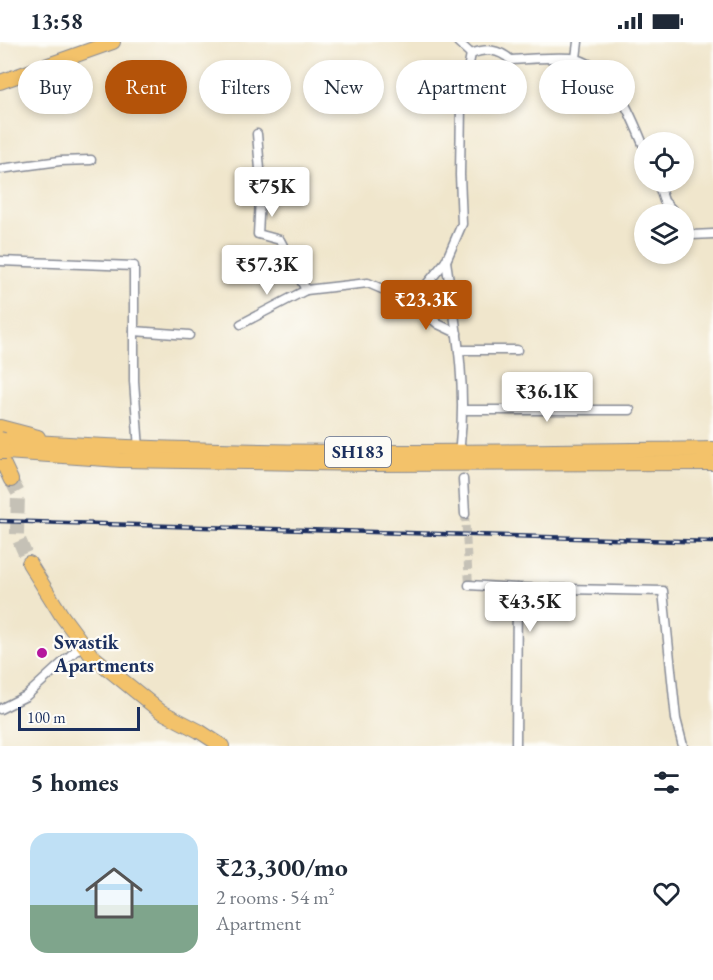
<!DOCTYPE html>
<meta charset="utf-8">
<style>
body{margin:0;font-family:"EB Garamond",serif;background:#f2f2f3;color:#1f2937;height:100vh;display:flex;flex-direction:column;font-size:22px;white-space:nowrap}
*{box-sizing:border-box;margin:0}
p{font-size:20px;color:#747a83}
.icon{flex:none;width:33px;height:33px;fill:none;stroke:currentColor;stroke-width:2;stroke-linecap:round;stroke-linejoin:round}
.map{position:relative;height:704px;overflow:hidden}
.sheet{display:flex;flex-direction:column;background:#fff;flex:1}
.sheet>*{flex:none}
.hud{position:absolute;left:18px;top:18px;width:678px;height:54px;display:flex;gap:12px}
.tools{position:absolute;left:634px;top:90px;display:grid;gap:12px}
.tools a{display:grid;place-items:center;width:60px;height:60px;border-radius:50%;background:#fff;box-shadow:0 3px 9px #0003;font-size:30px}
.scale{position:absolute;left:18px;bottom:15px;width:122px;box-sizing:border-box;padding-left:6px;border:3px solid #1b2f5e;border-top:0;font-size:16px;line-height:21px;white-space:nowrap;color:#1b2f5e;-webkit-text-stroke:4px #fdfcf7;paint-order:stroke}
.price{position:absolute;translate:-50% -51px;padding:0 14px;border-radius:6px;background:#fff;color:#222;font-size:20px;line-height:39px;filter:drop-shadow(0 2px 3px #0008)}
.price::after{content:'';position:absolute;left:50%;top:36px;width:18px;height:14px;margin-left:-9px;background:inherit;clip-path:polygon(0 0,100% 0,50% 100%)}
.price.selected{background:#b45309;color:#fff}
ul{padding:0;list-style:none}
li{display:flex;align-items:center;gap:18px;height:150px;padding:0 30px}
li span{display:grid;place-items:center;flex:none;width:168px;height:120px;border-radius:18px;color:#555}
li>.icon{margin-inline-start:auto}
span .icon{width:72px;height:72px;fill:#fffc;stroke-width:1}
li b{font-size:26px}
h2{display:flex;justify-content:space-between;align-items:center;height:72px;padding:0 30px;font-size:26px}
.pill{padding:0 21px;border-radius:27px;background:#fff;box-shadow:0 3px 9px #0003;font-size:21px;line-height:54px}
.pill.selected{background:#b45309;color:#fff}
.status{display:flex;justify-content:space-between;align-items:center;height:42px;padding:0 30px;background:#fff;direction:ltr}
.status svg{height:16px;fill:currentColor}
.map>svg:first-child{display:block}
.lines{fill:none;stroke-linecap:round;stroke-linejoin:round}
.minor-tunnel{stroke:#c5c1b6;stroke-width:8;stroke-dasharray:8 4;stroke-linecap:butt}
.primary-tunnel{stroke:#c5c1b6;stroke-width:14;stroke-dasharray:14 7;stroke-linecap:butt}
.minor-casing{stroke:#868a95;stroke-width:11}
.primary-casing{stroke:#868a95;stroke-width:16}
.minor{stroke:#fff;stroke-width:8}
.primary{stroke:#f3c26a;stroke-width:14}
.rail-casing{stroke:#1b2f5e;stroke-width:4.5}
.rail{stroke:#fdfcf7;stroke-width:2;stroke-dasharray:7;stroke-linecap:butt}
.primary-bridge-casing{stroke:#868a95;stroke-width:16;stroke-linecap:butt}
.primary-bridge{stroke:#f3c26a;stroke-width:14}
.poi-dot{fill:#b5179e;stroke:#fdfcf7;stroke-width:2}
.labels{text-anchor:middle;stroke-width:4.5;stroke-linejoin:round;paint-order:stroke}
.shield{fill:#fdfcf7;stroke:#5f6c8c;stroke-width:1.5}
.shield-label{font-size:18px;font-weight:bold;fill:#1b2f5e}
.poi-label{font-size:20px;font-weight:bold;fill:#1b2f5e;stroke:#fdfcf7;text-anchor:start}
</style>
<div class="status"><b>13:58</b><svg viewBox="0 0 49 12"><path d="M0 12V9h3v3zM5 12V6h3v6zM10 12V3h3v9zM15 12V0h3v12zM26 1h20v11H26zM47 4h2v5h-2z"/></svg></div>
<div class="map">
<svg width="713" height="704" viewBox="0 0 713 704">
<rect width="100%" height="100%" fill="#fdfcf7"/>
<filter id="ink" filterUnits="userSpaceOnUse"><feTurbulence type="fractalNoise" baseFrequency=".0167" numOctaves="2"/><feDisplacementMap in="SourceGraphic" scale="12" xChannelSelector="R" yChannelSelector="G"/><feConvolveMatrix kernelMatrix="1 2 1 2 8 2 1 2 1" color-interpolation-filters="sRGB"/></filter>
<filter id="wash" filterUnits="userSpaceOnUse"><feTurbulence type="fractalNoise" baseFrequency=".008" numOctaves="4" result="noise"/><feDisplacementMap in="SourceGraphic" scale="24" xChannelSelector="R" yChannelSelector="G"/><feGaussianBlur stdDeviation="1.35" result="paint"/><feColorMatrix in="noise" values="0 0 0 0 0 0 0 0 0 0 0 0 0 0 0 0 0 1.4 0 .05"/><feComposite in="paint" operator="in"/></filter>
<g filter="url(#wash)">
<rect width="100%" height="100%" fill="#f0e6cc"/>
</g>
<g filter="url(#ink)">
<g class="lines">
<path class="minor-tunnel" d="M465,472L469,543"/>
<path class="primary-tunnel" d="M11,438L18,451L17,493L29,521"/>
<defs>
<g id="minor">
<path d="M458,0L471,12C487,6 498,7 511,18C525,17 566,14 577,17C616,29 631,74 645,107"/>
<path d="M576,16L578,0"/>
<path d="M257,92L261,139L258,192L280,198L306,248"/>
<path d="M0,127L60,119L91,118"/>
<path d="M658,140L664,159L676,172"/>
<path d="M684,183L692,193L713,192"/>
<path d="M0,219L134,224V339L139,407"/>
<path d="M446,219C455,280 467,340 460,402"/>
<path d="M412,260L446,219L462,182L460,133L461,61L471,12"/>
<path d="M241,282L306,248L368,241L412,260L438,282L457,291"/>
<path d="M134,289L189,293"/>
<path d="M460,308H517"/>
<path d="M464,368H630"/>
<path d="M463,437L465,472"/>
<path d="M469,543L517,546L516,704"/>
<path d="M517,546L663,549L676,677L683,704"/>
<path d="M0,667L26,654L83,602"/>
</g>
<g id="primary">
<path d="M0,40L113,0"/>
<path d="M0,385L38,395"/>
<path d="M4,398C240,415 477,410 713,407"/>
<path d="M6,410L120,418L368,422L713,421"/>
<path d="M3,421L11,438"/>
<path d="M29,521L62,574L91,613L160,669L199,689L222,704"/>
</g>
</defs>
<use href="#minor" class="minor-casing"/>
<use href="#primary" class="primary-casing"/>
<use href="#minor" class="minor"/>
<use href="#primary" class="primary"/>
<defs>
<path id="rail" d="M0,479L713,500"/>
</defs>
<use href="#rail" class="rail-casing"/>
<use href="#rail" class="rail"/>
<defs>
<g id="primary-bridge">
<path d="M0,397L4,398"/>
<path d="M0,410H6"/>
</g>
</defs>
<use href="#primary-bridge" class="primary-bridge-casing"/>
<use href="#primary-bridge" class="primary-bridge"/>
</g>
</g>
<circle class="poi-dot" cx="42" cy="611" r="6"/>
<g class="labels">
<rect class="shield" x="325" y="395" width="66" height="30" rx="4.5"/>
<g class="shield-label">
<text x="358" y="416">SH183</text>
</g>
<g class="poi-label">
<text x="54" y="607">Swastik<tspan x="54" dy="23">Apartments</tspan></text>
</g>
</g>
</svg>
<div class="tools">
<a><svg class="icon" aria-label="locate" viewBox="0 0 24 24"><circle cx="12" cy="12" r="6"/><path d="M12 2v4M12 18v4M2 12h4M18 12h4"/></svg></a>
<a><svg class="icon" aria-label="layers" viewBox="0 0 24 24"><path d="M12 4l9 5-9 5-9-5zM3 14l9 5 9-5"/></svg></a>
</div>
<div class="scale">100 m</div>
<b class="price" style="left:272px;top:176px">₹75K</b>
<b class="price" style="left:267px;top:254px">₹57.3K</b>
<b class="price selected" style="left:426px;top:289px">₹23.3K</b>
<b class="price" style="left:547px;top:381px">₹36.1K</b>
<b class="price" style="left:530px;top:591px">₹43.5K</b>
<div class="hud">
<a class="pill">Buy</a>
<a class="pill selected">Rent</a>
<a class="pill">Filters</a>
<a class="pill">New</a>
<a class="pill">Apartment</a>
<a class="pill">House</a>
</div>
</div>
<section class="sheet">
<h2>5 homes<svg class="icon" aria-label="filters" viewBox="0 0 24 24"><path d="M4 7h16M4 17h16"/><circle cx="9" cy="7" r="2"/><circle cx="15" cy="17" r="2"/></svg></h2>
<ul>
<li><span style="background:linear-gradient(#bfe0f5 60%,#7fa58c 0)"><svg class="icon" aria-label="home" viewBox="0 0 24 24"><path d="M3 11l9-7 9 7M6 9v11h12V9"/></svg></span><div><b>₹23,300/mo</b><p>2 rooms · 54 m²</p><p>Apartment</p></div><svg class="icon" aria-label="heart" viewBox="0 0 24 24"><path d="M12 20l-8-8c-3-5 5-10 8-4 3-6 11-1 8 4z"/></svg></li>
</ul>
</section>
